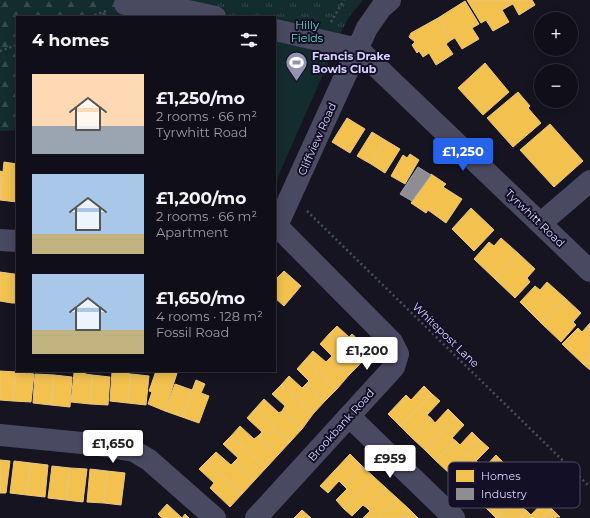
<!DOCTYPE html>
<meta charset="utf-8">
<style>
body{margin:0;font-family:Montserrat,sans-serif;background:#1e1d26;color:#f1f3f6;height:100vh;display:flex;flex-direction:column;font-size:15px;white-space:nowrap}
*{box-sizing:border-box;margin:0}
p{font-size:13px;color:#9c9ca2}
.icon{flex:none;width:22px;height:22px;fill:none;stroke:currentColor;stroke-width:2;stroke-linecap:round;stroke-linejoin:round}
.map{position:relative;flex:1;overflow:hidden}
.sheet{position:absolute;left:16px;top:16px;width:260px;height:356px;display:flex;flex-direction:column;background:#100f19;border-radius:0px;box-shadow:0 2px 10px #0003,0 0 0 1px #302f38}
.sheet>*{flex:none}
.tools{position:absolute;left:534px;top:12px;display:grid;gap:8px}
.tools a{display:grid;place-items:center;width:44px;height:44px;border-radius:50%;background:#100f19;box-shadow:0 2px 10px #0003,0 0 0 1px #302f38;font-size:20px}
.price{position:absolute;translate:-50% -34px;padding:0 9px;border-radius:4px;background:#fff;color:#222;font-size:13px;line-height:26px;filter:drop-shadow(0 1px 2px #0008)}
.price::after{content:'';position:absolute;left:50%;top:24px;width:12px;height:9px;margin-left:-6px;background:inherit;clip-path:polygon(0 0,100% 0,50% 100%)}
.price.active{background:#2563eb;color:#fff}
ul{padding:0;list-style:none}
li{display:flex;align-items:center;gap:12px;height:100px;padding:0 16px}
li span{display:grid;place-items:center;flex:none;width:112px;height:80px;border-radius:0px;color:#555}
li>.icon{margin-inline-start:auto}
span .icon{width:48px;height:48px;fill:#fffc;stroke-width:1}
li b{font-size:17px}
h2{display:flex;justify-content:space-between;align-items:center;height:48px;padding:0 16px;font-size:17px}
.map>svg:first-child{display:block}
.grass{fill:url(#grass-tufts)}
.forest{fill:url(#forest-firs)}
.pitch{fill:#132c2d}
.homes{fill:#f2c14e;stroke:#eac783}
.industry{fill:#8d8d92;stroke:#a4a2b3}
.lines{fill:none;stroke-linecap:round;stroke-linejoin:round}
.path{stroke:#44505f;stroke-width:2.5;stroke-dasharray:2 3;stroke-linecap:butt}
.minor{stroke:#4a4962;stroke-width:22}
.labels{text-anchor:middle;stroke-width:4;stroke-linejoin:round;paint-order:stroke}
.park-label{font-size:11px;fill:#5fe0c0;stroke:#130f26}
.poi-label{font-size:11px;font-weight:bold;fill:#d9d4ff;stroke:#130f26;text-anchor:start}
.street-label{font-size:11px;fill:#d9d4ff;stroke:#130f26}
.key{fill:#130f26;stroke:#4e4a67;stroke-width:1}
.key-label{font-size:11px;fill:#d9d4ff}
</style>
<div class="map">
<svg width="590" height="518" viewBox="0 0 590 518">
<defs>
<pattern id="grass-tufts" width="24" height="20" patternUnits="userSpaceOnUse"><rect width="24" height="20" fill="#132c2d"/><path d="M3 7l-1-3M5 7V3M7 7l1-3M15 17l-1-3M17 17v-4M19 17l1-3" fill="none" stroke="#354a4c"/></pattern>
<pattern id="forest-firs" width="22" height="20" patternUnits="userSpaceOnUse"><rect width="22" height="20" fill="#132c2d"/><path d="M5 1l3.5 6h-7zM16 11l3.5 6h-7z" fill="#354a4c"/></pattern>
</defs>
<rect width="100%" height="100%" fill="#161421"/>
<path class="grass" d="M0,0H363L349,17L341,32L275,183V17H17V130L0,131Z"/>
<path class="forest" d="M0,0H148L137,17H17V130L0,131Z"/>
<path class="pitch" d="M275,38L333,52L275,183Z"/>
<g class="homes">
<path d="M467,0H505L509,6L502,10L509,22L493,31L486,20L481,23Z"/>
<path d="M505,0H532L535,5L519,15L513,4L509,6Z"/>
<path d="M465,1L479,24L472,28L479,39L462,49L455,38L451,40L438,18Z"/>
<path d="M438,18L451,40L446,44L453,54L436,65L429,53L423,57L419,51L417,53L412,45L415,42L409,37L411,33Z"/>
<path d="M485,63L509,92L483,115L458,88Z"/>
<path d="M518,92L530,106L528,108L541,123L513,147L487,118Z"/>
<path d="M347,118L365,129L350,153L332,142Z"/>
<path d="M550,124L583,161L554,187L520,150Z"/>
<path d="M372,132L385,140L371,164L357,156Z"/>
<path d="M385,140L400,149L385,173L371,164Z"/>
<path d="M410,154L419,160L405,184L391,176L403,155L407,158Z"/>
<path d="M4,162L17,164V202L0,200Z"/>
<path d="M0,171L3,172L0,200Z"/>
<path d="M431,174L446,184L443,187L462,199L446,223L428,210L426,213L411,203Z"/>
<path d="M471,208L494,230L474,251L452,229Z"/>
<path d="M501,238L519,254L495,279L474,259L489,242L494,246Z"/>
<path d="M519,254L535,269L527,278L530,282L515,298L495,279Z"/>
<path d="M284,271L301,286L284,306L275,298L277,296L275,294V280Z"/>
<path d="M0,272L14,274L12,303L0,301Z"/>
<path d="M14,274H17V303H12Z"/>
<path d="M547,282L565,298L541,323L520,302L535,286L540,290Z"/>
<path d="M565,298L581,313L573,322L576,325L561,342L541,323Z"/>
<path d="M590,323V357L583,364L562,344L578,328L582,332Z"/>
<path d="M337,326L349,337L352,334L371,351L361,363L329,334Z"/>
<path d="M329,334L361,363L349,375L330,358L332,356L320,344Z"/>
<path d="M313,351L326,362L330,358L349,375L337,389L305,360Z"/>
<path d="M590,357V370L583,364Z"/>
<path d="M305,360L337,389L325,401L306,384L309,381L297,369Z"/>
<path d="M0,371L16,372L13,401L0,400Z"/>
<path d="M76,371H85V374L92,375L90,404L71,402L74,373L76,374Z"/>
<path d="M115,371H129V374H131L128,403L110,401L112,372L115,373Z"/>
<path d="M156,371H171L177,373L165,411L148,404L152,392L149,391Z"/>
<path d="M16,372L34,374L31,402L13,401Z"/>
<path d="M35,374L54,375L51,405L33,403Z"/>
<path d="M131,374L149,376L146,405L128,403Z"/>
<path d="M54,375L72,377L70,407L51,405Z"/>
<path d="M92,375L110,377L108,405L90,404Z"/>
<path d="M289,376L302,388L306,384L325,401L313,414L281,385Z"/>
<path d="M196,380L205,384L201,393L209,396L199,423L182,417Z"/>
<path d="M175,384L192,390L182,417L165,411Z"/>
<path d="M281,385L313,414L302,429L282,411L285,406L272,394Z"/>
<path d="M424,386L432,394L400,426L388,414L406,395L411,400Z"/>
<path d="M432,394L440,401L427,415L431,418L412,438L400,426Z"/>
<path d="M264,399L279,413L282,411L302,429L290,442L255,409Z"/>
<path d="M255,409L290,442L278,455L258,436L262,432L247,418Z"/>
<path d="M448,409L456,417L425,450L412,438L431,418L435,423Z"/>
<path d="M456,417L464,425L452,438L456,441L436,461L425,450Z"/>
<path d="M240,426L254,439L258,436L278,455L266,468L231,436Z"/>
<path d="M472,432L480,440L449,473L436,461L456,441L460,445Z"/>
<path d="M231,436L266,468L254,481L234,462L238,458L223,444Z"/>
<path d="M480,440L489,448L476,461L480,464L461,484L449,473Z"/>
<path d="M216,452L231,465L234,462L254,481L242,494L207,461Z"/>
<path d="M350,454L362,466L344,486L339,481L328,493L320,486Z"/>
<path d="M496,455L504,463L473,496L461,484L480,464L484,468Z"/>
<path d="M0,460L10,461L6,493H0Z"/>
<path d="M14,461L31,463L27,495L10,493Z"/>
<path d="M207,461L242,494L230,507L210,488L214,483L199,469Z"/>
<path d="M31,463L48,465L45,497L27,495Z"/>
<path d="M52,466L70,468L66,500L48,498Z"/>
<path d="M362,466L374,477L344,509L336,500L347,489L344,486Z"/>
<path d="M70,468L87,469L83,502L66,500Z"/>
<path d="M90,469L107,471L104,503L87,502Z"/>
<path d="M107,471L125,473L121,505L104,503Z"/>
<path d="M374,477L386,488L367,508L363,505L352,516L344,509Z"/>
<path d="M520,479L528,486L496,518L485,507L503,488L507,492Z"/>
<path d="M528,486L536,494L523,508L527,511L520,518H497Z"/>
<path d="M386,488L397,498L379,518H363L370,511L367,508Z"/>
<path d="M397,498L409,509L401,518H379Z"/>
<path d="M544,501L552,509L543,518H520L527,511L531,515Z"/>
<path d="M167,504L182,518L185,514L189,518H162L158,514Z"/>
<path d="M409,509L418,518H401Z"/>
<path d="M552,509L560,517L543,518Z"/>
<path d="M302,510L311,518H294Z"/>
</g>
<path class="industry" d="M418,167L431,175L412,201L400,194Z"/>
<g class="lines">
<g class="path">
<path d="M90,17L106,11"/>
<path d="M331,22L344,0"/>
<path d="M0,51L17,45"/>
<path d="M307,211L590,487"/>
</g>
<g class="minor">
<path d="M125,4L159,11H188L215,17"/>
<path d="M275,30L358,49"/>
<path d="M358,49L590,271"/>
<path d="M541,223L590,181"/>
<path d="M275,230L367,28L381,8L390,0"/>
<path d="M0,240L17,241"/>
<path d="M349,416L454,518"/>
<path d="M0,435L92,444L134,451L149,460L215,518"/>
<path d="M256,518L394,367L398,354L392,342L277,226"/>
</g>
</g>
<defs>
<symbol id="stadium-pin" viewBox="-11 -11 22 30"><path d="M0 17L-7.5 6A9.5 9.5 0 1 1 7.5 6Z" fill="#9591b1" stroke="#130f26"/><path d="M0-5a6.5 5 0 1 0 0 10a6.5 5 0 1 0 0-10ZM-3.5-1.8h7v3.6h-7Z" fill="#fff"/></symbol>
</defs>
<g fill-rule="evenodd">
<use href="#stadium-pin" x="284" y="50" width="25" height="34"/>
</g>
<g class="labels">
<g class="park-label">
<text x="307" y="29">Hilly<tspan x="307" dy="13">Fields</tspan></text>
</g>
<g class="poi-label">
<text x="312" y="60">Francis Drake<tspan x="312" dy="13">Bowls Club</tspan></text>
</g>
<g class="street-label">
<text transform="translate(317 139) rotate(-66)" y="4">Cliffview Road</text>
<text transform="translate(535 218) rotate(44)" y="4">Tyrwhitt Road</text>
<text transform="translate(446 335) rotate(44)" y="4">Whitepost Lane</text>
<text transform="translate(341 425) rotate(-48)" y="4">Brookbank Road</text>
</g>
</g>
<rect x="448" y="462" width="132" height="46" rx="6" class="key"/>
<rect x="456" y="470" width="18" height="12" fill="#f2c14e"/>
<rect x="456" y="488" width="18" height="12" fill="#8d8d92"/>
<g class="key-label">
<text x="481" y="480">Homes</text>
<text x="481" y="498">Industry</text>
</g>
</svg>
<div class="tools">
<a>+</a>
<a>−</a>
</div>
<b class="price active" style="left:463px;top:172px">£1,250</b>
<b class="price" style="left:367px;top:371px">£1,200</b>
<b class="price" style="left:113px;top:464px">£1,650</b>
<b class="price" style="left:390px;top:479px">£959</b>
<section class="sheet">
<h2>4 homes<svg class="icon" aria-label="filters" viewBox="0 0 24 24"><path d="M4 7h16M4 17h16"/><circle cx="9" cy="7" r="2"/><circle cx="15" cy="17" r="2"/></svg></h2>
<ul>
<li><span style="background:linear-gradient(#ffd9b3 65%,#9aa5b1 0)"><svg class="icon" aria-label="home" viewBox="0 0 24 24"><path d="M3 11l9-7 9 7M6 9v11h12V9"/></svg></span><div><b>£1,250/mo</b><p>2 rooms · 66 m²</p><p>Tyrwhitt Road</p></div></li>
<li><span style="background:linear-gradient(#a9c7e8 75%,#c2b280 0)"><svg class="icon" aria-label="home" viewBox="0 0 24 24"><path d="M3 11l9-7 9 7M6 9v11h12V9"/></svg></span><div><b>£1,200/mo</b><p>2 rooms · 66 m²</p><p>Apartment</p></div></li>
<li><span style="background:linear-gradient(#a9c7e8 70%,#c2b280 0)"><svg class="icon" aria-label="home" viewBox="0 0 24 24"><path d="M3 11l9-7 9 7M6 9v11h12V9"/></svg></span><div><b>£1,650/mo</b><p>4 rooms · 128 m²</p><p>Fossil Road</p></div></li>
</ul>
</section>
</div>
